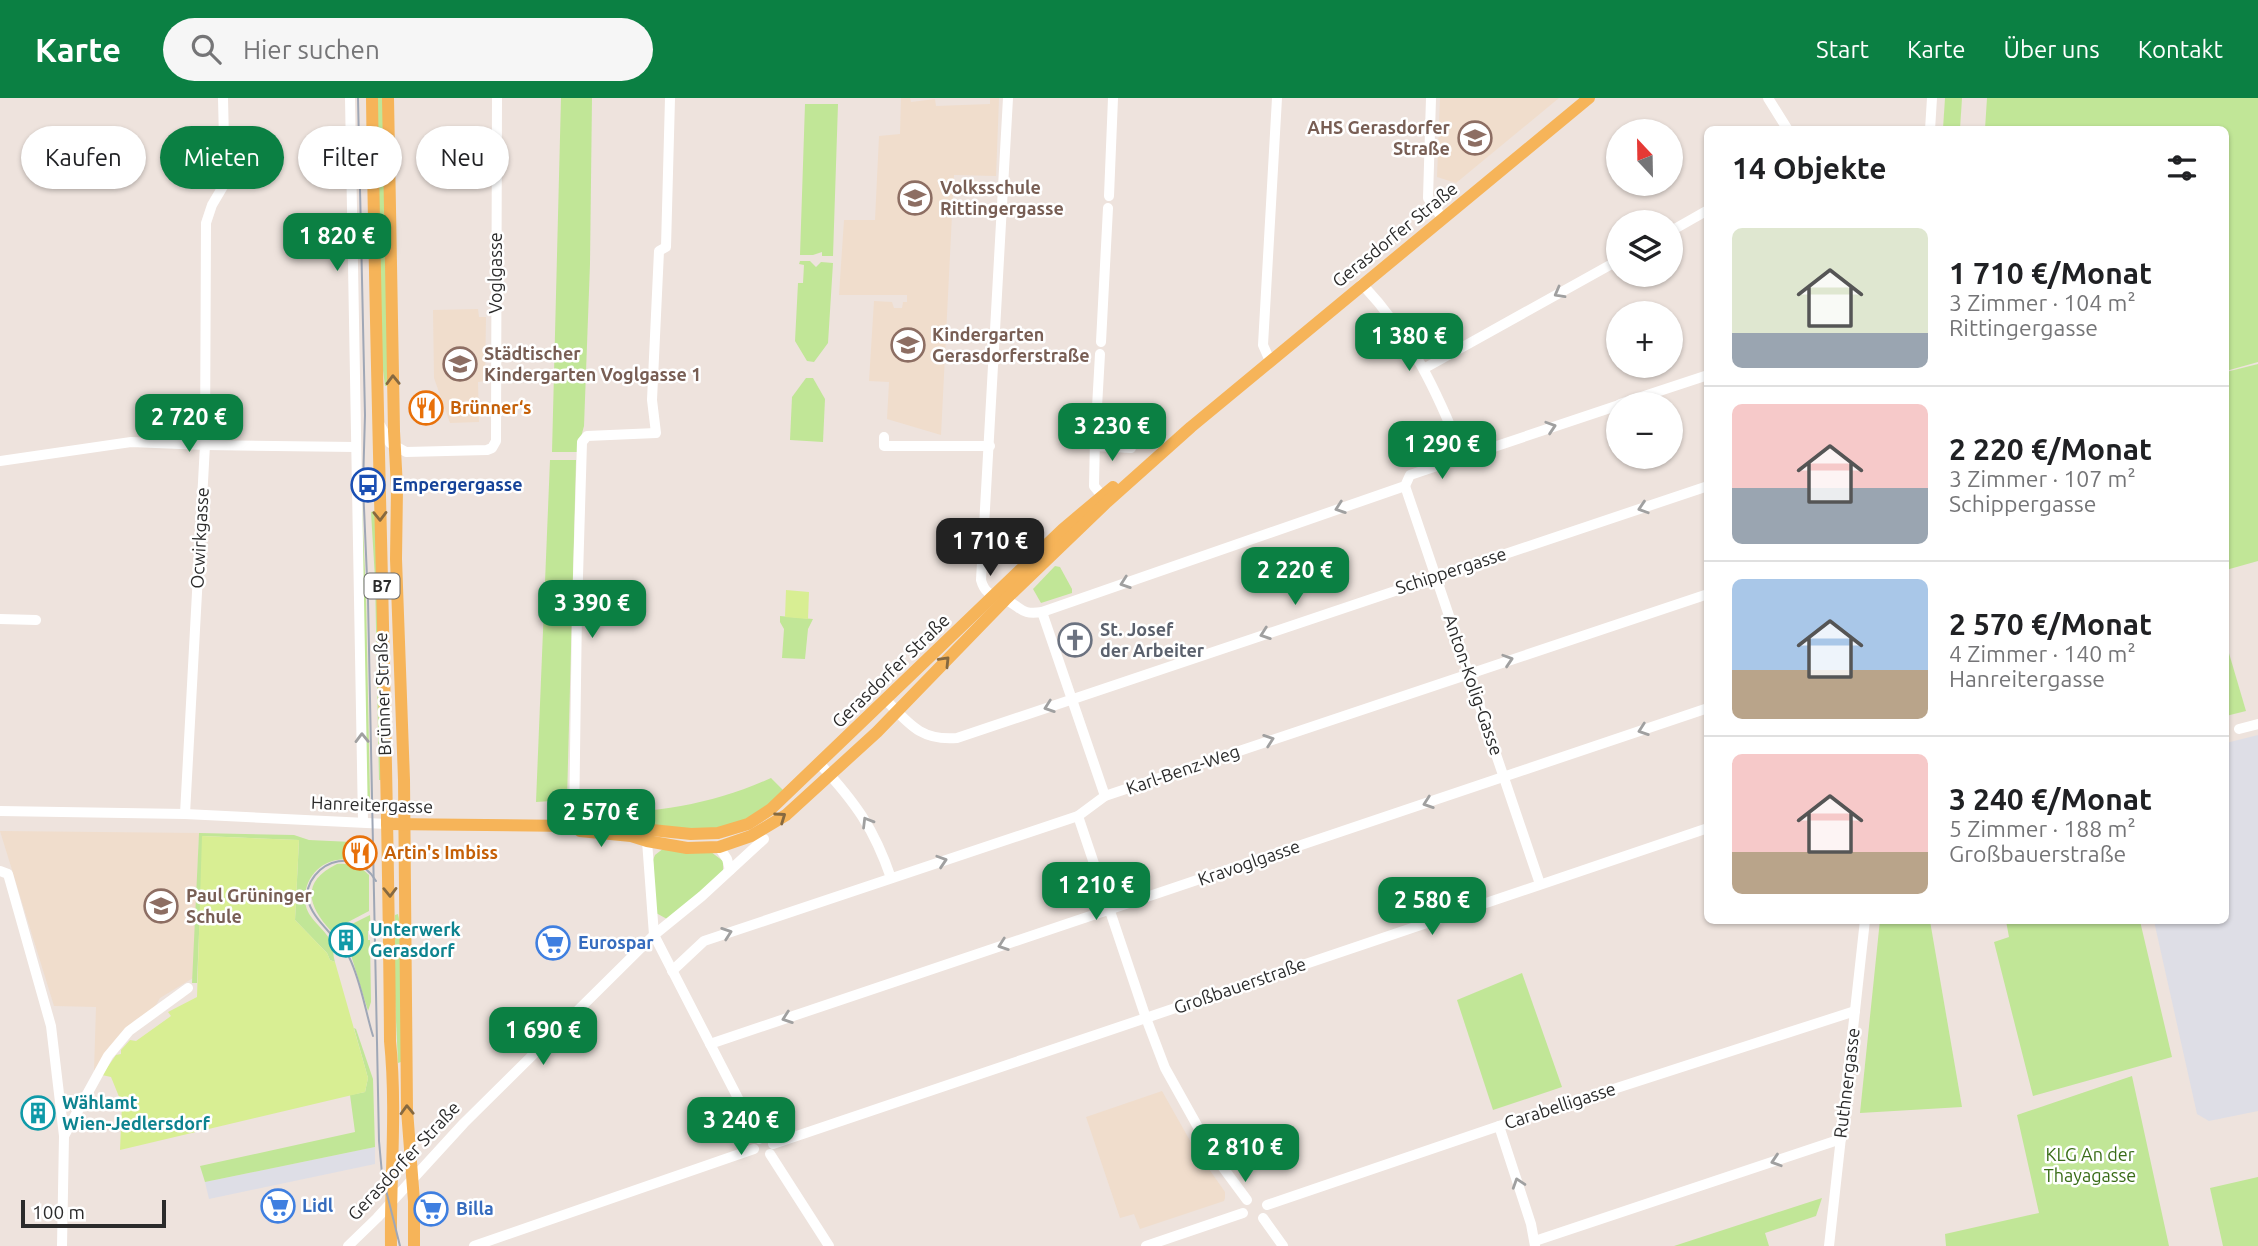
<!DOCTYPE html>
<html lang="de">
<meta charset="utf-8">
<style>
body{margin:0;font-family:Ubuntu,sans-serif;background:#f6f6f6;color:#202124;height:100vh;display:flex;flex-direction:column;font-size:26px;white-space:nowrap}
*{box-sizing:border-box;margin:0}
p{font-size:23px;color:#757577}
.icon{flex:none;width:38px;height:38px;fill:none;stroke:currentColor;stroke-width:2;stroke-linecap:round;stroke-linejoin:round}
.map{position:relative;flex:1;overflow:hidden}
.side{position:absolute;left:1704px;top:28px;width:525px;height:798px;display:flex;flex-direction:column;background:#fff;border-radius:10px;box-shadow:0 2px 5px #0004}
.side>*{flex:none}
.banner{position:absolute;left:21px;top:28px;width:665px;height:63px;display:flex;gap:14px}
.needle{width:46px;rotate:338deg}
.tools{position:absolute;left:1606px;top:21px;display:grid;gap:14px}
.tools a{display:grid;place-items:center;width:77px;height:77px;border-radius:50%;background:#fff;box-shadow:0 2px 5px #0004;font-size:35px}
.scale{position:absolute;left:21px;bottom:18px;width:145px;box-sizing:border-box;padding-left:7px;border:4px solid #2b2b2b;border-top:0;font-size:19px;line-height:24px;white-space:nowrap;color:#2b2b2b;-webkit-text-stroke:5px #fff;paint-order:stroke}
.price{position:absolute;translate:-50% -60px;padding:0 16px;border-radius:14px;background:#0b8043;color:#fff;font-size:23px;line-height:46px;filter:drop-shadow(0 2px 4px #0008)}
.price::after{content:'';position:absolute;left:50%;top:42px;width:21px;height:16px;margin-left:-10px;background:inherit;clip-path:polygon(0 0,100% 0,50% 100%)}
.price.current{background:#222;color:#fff}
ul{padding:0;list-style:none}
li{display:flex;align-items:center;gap:21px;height:175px;padding:0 28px}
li+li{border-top:2px solid #e0e0e0}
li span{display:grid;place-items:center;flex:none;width:196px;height:140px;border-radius:10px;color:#555}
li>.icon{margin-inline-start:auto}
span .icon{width:84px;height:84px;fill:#fffc;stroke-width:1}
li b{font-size:30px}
h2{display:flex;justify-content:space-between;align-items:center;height:84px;padding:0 28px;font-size:30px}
.pill{padding:0 24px;border-radius:32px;background:#fff;box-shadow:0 2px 5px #0004;font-size:24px;line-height:63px}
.pill.current{background:#0b8043;color:#fff}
header{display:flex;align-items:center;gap:42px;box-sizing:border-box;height:98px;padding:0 35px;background:#0b8043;color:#fff}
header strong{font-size:33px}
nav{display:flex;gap:38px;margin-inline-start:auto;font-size:24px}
.search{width:490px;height:63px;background:#f6f6f6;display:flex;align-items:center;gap:18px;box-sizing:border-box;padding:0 24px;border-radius:38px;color:#757577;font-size:26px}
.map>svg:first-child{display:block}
.industrial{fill:#dedee6}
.education{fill:#f0ddcc}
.green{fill:#c1e697}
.pitch{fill:#d8ee93}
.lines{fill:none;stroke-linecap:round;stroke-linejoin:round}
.minor{stroke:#fff;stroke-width:10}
.major{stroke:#f6b459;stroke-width:12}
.tram{stroke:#9fa7b6;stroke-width:2}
.oneway{stroke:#a0a0a0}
.oneway2{stroke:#866940}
.labels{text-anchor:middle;stroke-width:5;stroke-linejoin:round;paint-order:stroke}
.shield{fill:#fff;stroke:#6b6b6b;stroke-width:2}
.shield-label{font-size:16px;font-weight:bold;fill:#2b2b2b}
.education-label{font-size:18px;font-weight:bold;fill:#785e54;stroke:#fff;text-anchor:start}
.street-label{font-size:18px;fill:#2b2b2b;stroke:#fff}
.food-label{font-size:18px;font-weight:bold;fill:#c56008;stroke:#fff;text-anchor:start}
.transit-label{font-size:18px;font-weight:bold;fill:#164399;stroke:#fff;text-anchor:start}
.worship-label{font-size:18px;font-weight:bold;fill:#5b616d;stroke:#fff;text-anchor:start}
.culture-label{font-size:18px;font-weight:bold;fill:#0d838f;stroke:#fff;text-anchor:start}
.shop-label{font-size:18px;font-weight:bold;fill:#366cbe;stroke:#fff;text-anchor:start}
.park-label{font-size:18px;fill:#396c17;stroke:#fff}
</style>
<header>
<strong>Karte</strong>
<div class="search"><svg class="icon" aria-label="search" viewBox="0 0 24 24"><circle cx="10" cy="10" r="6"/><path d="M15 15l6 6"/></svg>Hier suchen</div>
<nav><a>Start</a><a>Karte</a><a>Über uns</a><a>Kontakt</a></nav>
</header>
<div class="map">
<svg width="2258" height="1148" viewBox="0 0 2258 1148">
<rect width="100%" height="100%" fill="#eee3dd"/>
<g class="industrial">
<path d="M2258,637V1013L2209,1023L2197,1016L2154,823L2226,822V645Z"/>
<path d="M375,1049V1066L209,1101L205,1084Z"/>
</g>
<g class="education">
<path d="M901,0H910L911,4L935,1L936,8L990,6V0H999L996,78L954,77L941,337L887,321L889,284L869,283L874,203L892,204L894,210H902L903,204H907V197H839L844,122H875L879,38L900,36Z"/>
<path d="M1440,0H1559L1456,85L1437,79Z"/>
<path d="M478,211L479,219H486L485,283L478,284L479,324L450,325L434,280L433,212Z"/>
<path d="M0,733L199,735L193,880L160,900L153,912L135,922L120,937L94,973L96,909L54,908Z"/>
<path d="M1162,993L1193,1048L1225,1094V1100L1224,1103L1140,1131L1134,1116L1120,1120L1086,1019Z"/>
</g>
<g class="green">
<path d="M377,0H384L388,288H385L381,256Z"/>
<path d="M561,0H592L590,166L584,328L577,354H552Z"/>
<path d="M1945,0H1962L1960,31H1943Z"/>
<path d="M1987,0H2258V264L2226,273V32L1985,31Z"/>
<path d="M805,6H838L833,158H822V154L813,157H800Z"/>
<path d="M800,163H810L816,169L821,164L833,165L828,245L814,264L807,263L795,243L798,185H803L804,167L799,166Z"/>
<path d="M2258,266V463L2226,472V274Z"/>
<path d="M806,280H813L825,301L823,344L790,342L792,299Z"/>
<path d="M360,362L366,498L370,701H366Z"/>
<path d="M550,362H576L567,702L536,704Z"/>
<path d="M375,413L382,682H379L375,481L371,414Z"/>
<path d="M1055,468L1060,469L1072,491V495L1041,505L1033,491Z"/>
<path d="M780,518L813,521L808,531L805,561L782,560L784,531L780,524Z"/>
<path d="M2226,545L2246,613L2226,618Z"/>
<path d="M771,680L784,693L762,714L717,733L592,722L595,716C656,715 714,706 771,680Z"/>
<path d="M199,735L294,737L309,742L352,744L355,752H358V758H363L368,768C341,751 305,767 305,801C305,820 322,827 330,842C333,848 333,857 335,864L330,862L327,855L295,822L299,742L203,738L197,885H192Z"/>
<path d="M664,750L711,754L723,763V775L667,821L656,815L653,762L655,757Z"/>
<path d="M337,766C350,765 360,768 369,777V813L331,833C308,808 300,784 337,766Z"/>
<path d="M398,816L402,836L401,964L398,965L395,901V817Z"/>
<path d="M370,817L371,833H368V842H370L371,904L368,913L351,857L334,835Z"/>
<path d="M1880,822L1930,823L1962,1009L1860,1015Z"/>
<path d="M2006,823H2140L2172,959L2033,998L1994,844L2009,839Z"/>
<path d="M1522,875L1562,989L1493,1012L1457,902Z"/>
<path d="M354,930L356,931L373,981L375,1049L205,1084L200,1068L355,1034L350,997L365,994L368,980Z"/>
<path d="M2132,978L2169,1148H1946L1945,1136L2039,1115L2017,1017Z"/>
<path d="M2258,1079V1148H2223L2210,1090Z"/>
<path d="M1822,1100L1816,1118L1765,1135L1769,1148H1674Z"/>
</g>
<g class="pitch">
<path d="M786,492L809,494L808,521L785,519Z"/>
<path d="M202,738L299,742L295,822L327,855L330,862L335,864L368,980L365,994L120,1052L122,1006L111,979L102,977L116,957L121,956V952L130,942L136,943L171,918L168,914L197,899Z"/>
</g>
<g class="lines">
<g class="minor">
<path d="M350,0L363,724"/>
<path d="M1008,0L981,482C985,497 993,497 1006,502C1023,510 1020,517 1042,514L1405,388L1410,377L1619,307"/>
<path d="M1431,0L1428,100L1443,121"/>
<path d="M1768,0L1788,32"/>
<path d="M1930,32L1932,0"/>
<path d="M1109,98L1113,0"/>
<path d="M1671,133L1708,112"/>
<path d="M1362,186C1411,238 1437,293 1463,359"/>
<path d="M1101,244L1108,110"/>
<path d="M1270,263L1263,247L1277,0"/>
<path d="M1425,270L1619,162"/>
<path d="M1620,306L1708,277"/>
<path d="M380,327L390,345L406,354L487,352L492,350L496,343L497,0"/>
<path d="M1096,327L1100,256"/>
<path d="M884,339V348H990"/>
<path d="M1095,340L1094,388L1107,404"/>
<path d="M1095,348L1131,350"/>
<path d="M0,363L131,344L205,347L355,349"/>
<path d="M1405,388L1540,786"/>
<path d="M1042,514L1105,698"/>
<path d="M0,521L36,522"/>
<path d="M886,602C909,626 921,643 957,640L1708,388"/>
<path d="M2239,631L2258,626"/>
<path d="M820,666C855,704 874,730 891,780"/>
<path d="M0,713L185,716L387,726"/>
<path d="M185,716L205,347L206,125L212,107L225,85L223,0"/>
<path d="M1078,718L1146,920L1165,970L1213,1056L1247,1102"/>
<path d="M574,728L577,512L582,344L587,338L656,335L652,302L659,153L666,149L670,0"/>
<path d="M647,743L654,837L759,1041"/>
<path d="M719,749L727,761L730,772"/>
<path d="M0,773L8,776L51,928L64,1038L62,1148"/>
<path d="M672,873L704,843L1078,718L1105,698L1708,496"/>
<path d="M710,946L1708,610"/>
<path d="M1499,1028L1531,1126L1535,1148"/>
<path d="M64,1038L108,958L129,933L188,890"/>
<path d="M773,1046L1708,730"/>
<path d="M770,1056L829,1148"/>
<path d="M1267,1107L1499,1028L1855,913"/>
<path d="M1263,1120L1283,1148"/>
<path d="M1535,1143L1841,1041"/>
<path d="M348,1148L377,1120L464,1025L654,837L702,798L764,741"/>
<path d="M474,1148L754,1051"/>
<path d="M1146,1148L1243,1115"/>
<path d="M1829,1148L1865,822"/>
</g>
<g class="major">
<path d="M372,0C376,314 388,629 390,943C397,1012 390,1079 391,1148"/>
<path d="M388,0L394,333L397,390L396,461L404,682L407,1012L414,1103V1148"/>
<path d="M583,725L691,736L718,735L748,726L771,711L1063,431L1113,389"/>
<path d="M387,726L574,728L580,733L631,738L647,743L687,750L719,749L751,738L786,717L877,634L1005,502L1107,404L1191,329L1589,0"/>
</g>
<g class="tram">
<path d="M358,0L365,317L363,387L368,502L379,1043L382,1076L400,1148"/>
<path d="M373,938C365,912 361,883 349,859C335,833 284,805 320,772C328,765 340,762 351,763C362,766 370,773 376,783"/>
</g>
</g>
<defs><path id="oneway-chevron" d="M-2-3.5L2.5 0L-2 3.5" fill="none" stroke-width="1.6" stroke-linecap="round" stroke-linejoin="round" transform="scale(1.75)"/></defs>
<g class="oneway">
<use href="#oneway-chevron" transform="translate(1559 195) rotate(151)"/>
<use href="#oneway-chevron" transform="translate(1551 329) rotate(-18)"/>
<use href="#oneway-chevron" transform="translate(1340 410) rotate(161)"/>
<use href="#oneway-chevron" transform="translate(1643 410) rotate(162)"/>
<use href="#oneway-chevron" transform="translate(1125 485) rotate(161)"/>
<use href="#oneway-chevron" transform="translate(1265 536) rotate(161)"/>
<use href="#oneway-chevron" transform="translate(1508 562) rotate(-18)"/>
<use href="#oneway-chevron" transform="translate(1049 609) rotate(161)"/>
<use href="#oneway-chevron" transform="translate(1643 632) rotate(161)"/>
<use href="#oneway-chevron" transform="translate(362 640) rotate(-91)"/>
<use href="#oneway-chevron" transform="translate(1269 642) rotate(-19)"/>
<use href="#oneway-chevron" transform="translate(1428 705) rotate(161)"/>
<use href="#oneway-chevron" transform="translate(867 724) rotate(-121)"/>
<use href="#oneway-chevron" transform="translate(942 763) rotate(-18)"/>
<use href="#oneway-chevron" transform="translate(727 835) rotate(-19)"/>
<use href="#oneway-chevron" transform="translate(1003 847) rotate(161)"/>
<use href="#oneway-chevron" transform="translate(787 920) rotate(161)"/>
<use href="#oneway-chevron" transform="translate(1776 1063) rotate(162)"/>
<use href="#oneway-chevron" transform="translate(1518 1085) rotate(-108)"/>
</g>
<g class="oneway2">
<use href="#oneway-chevron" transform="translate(393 282) rotate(-91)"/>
<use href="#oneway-chevron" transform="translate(380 418) rotate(89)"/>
<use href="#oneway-chevron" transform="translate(945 563) rotate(-46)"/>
<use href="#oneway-chevron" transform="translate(781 719) rotate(-35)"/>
<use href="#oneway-chevron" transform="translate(390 794) rotate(89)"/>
<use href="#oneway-chevron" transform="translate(407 1012) rotate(-92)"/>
</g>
<defs>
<symbol id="school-ring" viewBox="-11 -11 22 22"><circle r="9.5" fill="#fff" stroke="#8d6e63" stroke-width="1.5"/><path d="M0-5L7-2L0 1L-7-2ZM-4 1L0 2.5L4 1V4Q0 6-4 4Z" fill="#8d6e63"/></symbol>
<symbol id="restaurant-ring" viewBox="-11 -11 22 22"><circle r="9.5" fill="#fff" stroke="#e8710a" stroke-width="1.5"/><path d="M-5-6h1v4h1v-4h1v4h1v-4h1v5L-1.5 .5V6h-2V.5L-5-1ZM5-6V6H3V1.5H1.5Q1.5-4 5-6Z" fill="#e8710a"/></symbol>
<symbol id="bus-ring" viewBox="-11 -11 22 22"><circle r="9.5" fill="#fff" stroke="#1a4fb4" stroke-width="1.5"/><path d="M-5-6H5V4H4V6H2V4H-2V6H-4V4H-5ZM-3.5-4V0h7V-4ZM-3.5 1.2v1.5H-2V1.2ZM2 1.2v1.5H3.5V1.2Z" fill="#1a4fb4"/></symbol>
<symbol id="church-ring" viewBox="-11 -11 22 22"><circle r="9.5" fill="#fff" stroke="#6b7280" stroke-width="1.5"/><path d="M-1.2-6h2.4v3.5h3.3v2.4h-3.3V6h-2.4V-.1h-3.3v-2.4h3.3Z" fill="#6b7280"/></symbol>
<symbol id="building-ring" viewBox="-11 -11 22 22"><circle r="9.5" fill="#fff" stroke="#0f9aa8" stroke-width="1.5"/><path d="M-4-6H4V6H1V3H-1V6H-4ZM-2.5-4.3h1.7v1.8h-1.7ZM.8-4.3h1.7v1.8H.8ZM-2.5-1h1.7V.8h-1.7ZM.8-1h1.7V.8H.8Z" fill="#0f9aa8"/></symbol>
<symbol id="supermarket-ring" viewBox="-11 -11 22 22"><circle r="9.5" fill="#fff" stroke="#3f7fe0" stroke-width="1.5"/><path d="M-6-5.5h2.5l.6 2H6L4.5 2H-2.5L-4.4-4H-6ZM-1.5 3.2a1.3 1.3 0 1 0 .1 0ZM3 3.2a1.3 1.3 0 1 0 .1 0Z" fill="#3f7fe0"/></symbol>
</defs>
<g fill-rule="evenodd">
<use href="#school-ring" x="1456" y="21" width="38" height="38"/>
<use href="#school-ring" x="896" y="81" width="38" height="38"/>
<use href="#school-ring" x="889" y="228" width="38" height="38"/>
<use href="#school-ring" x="441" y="247" width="38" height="38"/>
<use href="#restaurant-ring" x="407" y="291" width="38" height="38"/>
<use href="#bus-ring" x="349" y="368" width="38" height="38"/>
<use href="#church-ring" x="1056" y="523" width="38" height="38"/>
<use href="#restaurant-ring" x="341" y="736" width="38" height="38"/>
<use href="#school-ring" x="142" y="789" width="38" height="38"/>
<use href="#building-ring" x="327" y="823" width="38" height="38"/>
<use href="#supermarket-ring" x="534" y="826" width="38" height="38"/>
<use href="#building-ring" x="19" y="996" width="38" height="38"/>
<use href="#supermarket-ring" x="259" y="1089" width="38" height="38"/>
<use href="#supermarket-ring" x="412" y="1092" width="38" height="38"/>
</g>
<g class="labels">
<rect class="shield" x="364.5" y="475.5" width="35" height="25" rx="5"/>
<g class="shield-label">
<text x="382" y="494">B7</text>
</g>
<g class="education-label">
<text x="1450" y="36" text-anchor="end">AHS Gerasdorfer<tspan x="1450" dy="21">Straße</tspan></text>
<text x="940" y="96">Volksschule<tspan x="940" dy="21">Rittingergasse</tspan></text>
<text x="932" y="243">Kindergarten<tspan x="932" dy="21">Gerasdorferstraße</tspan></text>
<text x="484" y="262">Städtischer<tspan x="484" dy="21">Kindergarten Voglgasse 1</tspan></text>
<text x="186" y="804">Paul Grüninger<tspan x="186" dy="21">Schule</tspan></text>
</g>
<g class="street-label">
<text transform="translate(1395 137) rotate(-39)" y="6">Gerasdorfer Straße</text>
<text transform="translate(496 175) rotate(-90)" y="6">Voglgasse</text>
<text transform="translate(200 440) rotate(-87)" y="6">Ocwirkgasse</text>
<text transform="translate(1451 473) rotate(-18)" y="6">Schippergasse</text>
<text transform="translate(891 573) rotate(-44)" y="6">Gerasdorfer Straße</text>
<text transform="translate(1473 587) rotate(71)" y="6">Anton-Kolig-Gasse</text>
<text transform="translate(383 596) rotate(-92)" y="6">Brünner Straße</text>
<text transform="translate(1183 672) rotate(-19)" y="6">Karl-Benz-Weg</text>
<text transform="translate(372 707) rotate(2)" y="6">Hanreitergasse</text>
<text transform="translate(1249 765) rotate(-19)" y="6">Kravoglgasse</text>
<text transform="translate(1240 888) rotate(-19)" y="6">Großbauerstraße</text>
<text transform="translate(1847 985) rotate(-83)" y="6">Ruthnergasse</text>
<text transform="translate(1560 1008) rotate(-18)" y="6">Carabelligasse</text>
<text transform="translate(404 1063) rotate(-47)" y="6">Gerasdorfer Straße</text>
</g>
<g class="food-label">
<text x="450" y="316">Brünner‘s</text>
<text x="384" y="761">Artin's Imbiss</text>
</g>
<g class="transit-label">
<text x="392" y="393">Empergergasse</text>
</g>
<g class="worship-label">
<text x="1100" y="538">St. Josef<tspan x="1100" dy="21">der Arbeiter</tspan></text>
</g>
<g class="culture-label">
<text x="370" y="838">Unterwerk<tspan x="370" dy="21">Gerasdorf</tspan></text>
<text x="62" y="1011">Wählamt<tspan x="62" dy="21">Wien-Jedlersdorf</tspan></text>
</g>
<g class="shop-label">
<text x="578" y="851">Eurospar</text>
<text x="302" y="1114">Lidl</text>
<text x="456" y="1117">Billa</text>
</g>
<g class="park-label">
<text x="2090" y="1063">KLG An der<tspan x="2090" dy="21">Thayagasse</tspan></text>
</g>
</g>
</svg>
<div class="tools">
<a><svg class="needle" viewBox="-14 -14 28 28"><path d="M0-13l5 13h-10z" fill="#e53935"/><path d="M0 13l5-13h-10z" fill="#757577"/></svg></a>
<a><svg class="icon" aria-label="layers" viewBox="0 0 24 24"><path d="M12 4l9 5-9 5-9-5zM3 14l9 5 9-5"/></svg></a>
<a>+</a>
<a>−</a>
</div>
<div class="scale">100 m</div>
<b class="price" style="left:337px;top:175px">1 820 €</b>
<b class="price" style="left:1409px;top:275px">1 380 €</b>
<b class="price" style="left:189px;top:356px">2 720 €</b>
<b class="price" style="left:1112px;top:365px">3 230 €</b>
<b class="price" style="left:1442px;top:383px">1 290 €</b>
<b class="price current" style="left:990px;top:480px">1 710 €</b>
<b class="price" style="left:1295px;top:509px">2 220 €</b>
<b class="price" style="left:592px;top:542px">3 390 €</b>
<b class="price" style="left:601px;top:751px">2 570 €</b>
<b class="price" style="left:1096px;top:824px">1 210 €</b>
<b class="price" style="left:1432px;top:839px">2 580 €</b>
<b class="price" style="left:543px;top:969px">1 690 €</b>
<b class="price" style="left:741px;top:1059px">3 240 €</b>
<b class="price" style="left:1245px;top:1086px">2 810 €</b>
<div class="banner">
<a class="pill">Kaufen</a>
<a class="pill current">Mieten</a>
<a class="pill">Filter</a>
<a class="pill">Neu</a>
</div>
<section class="side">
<h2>14 Objekte<svg class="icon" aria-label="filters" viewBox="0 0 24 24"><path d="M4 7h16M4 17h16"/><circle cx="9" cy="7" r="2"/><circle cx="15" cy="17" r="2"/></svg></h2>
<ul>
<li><span style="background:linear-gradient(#dfe7d0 75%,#9aa5b1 0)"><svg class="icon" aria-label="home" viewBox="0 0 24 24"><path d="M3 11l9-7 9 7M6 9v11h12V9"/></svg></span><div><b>1 710 €/Monat</b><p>3 Zimmer · 104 m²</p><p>Rittingergasse</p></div></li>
<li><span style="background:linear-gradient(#f6c9c9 60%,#9aa5b1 0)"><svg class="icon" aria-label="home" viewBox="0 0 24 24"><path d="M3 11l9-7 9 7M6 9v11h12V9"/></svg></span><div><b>2 220 €/Monat</b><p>3 Zimmer · 107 m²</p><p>Schippergasse</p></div></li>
<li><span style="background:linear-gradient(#a9c7e8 65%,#b9a48a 0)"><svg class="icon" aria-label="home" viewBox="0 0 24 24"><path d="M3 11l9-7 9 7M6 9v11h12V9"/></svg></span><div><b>2 570 €/Monat</b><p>4 Zimmer · 140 m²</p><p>Hanreitergasse</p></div></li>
<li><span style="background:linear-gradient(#f6c9c9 70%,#b9a48a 0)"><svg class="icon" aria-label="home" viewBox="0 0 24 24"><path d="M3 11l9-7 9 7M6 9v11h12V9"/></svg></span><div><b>3 240 €/Monat</b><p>5 Zimmer · 188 m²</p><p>Großbauerstraße</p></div></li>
</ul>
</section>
</div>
